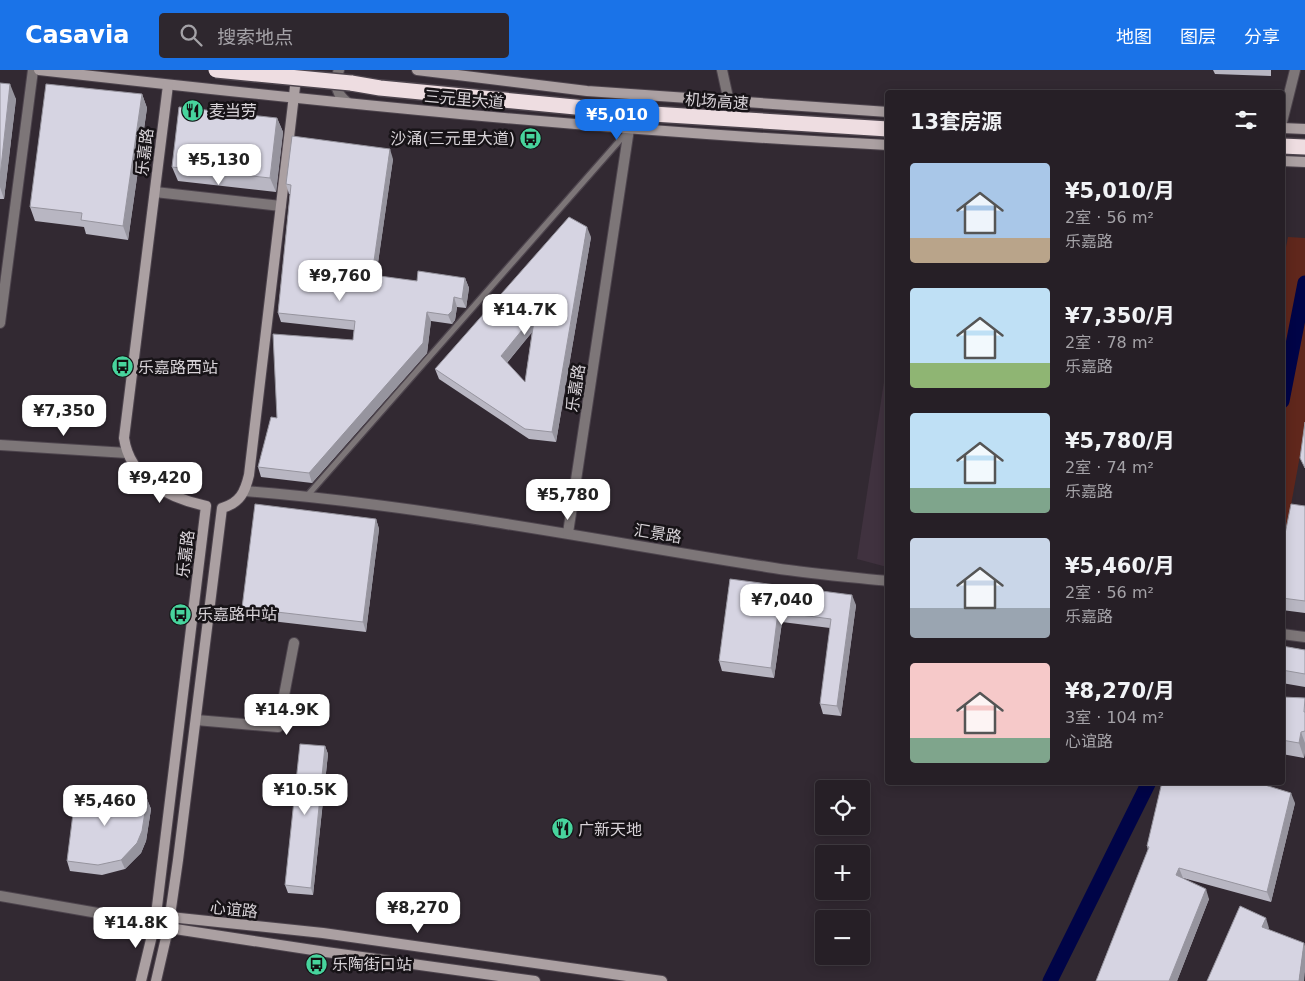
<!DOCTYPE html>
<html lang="zh">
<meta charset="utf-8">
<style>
body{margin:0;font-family:"DejaVu Sans","Noto Sans SC",sans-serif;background:#2e272e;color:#f1f3f6;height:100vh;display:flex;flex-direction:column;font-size:19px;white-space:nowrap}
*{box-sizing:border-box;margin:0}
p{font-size:16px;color:#a4a2a7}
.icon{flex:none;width:28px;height:28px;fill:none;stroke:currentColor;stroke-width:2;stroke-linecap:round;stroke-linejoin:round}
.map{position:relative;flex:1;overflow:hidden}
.sheet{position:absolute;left:885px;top:20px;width:400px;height:695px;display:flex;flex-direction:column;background:#261f26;border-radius:5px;box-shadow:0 2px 12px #0003,0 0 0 1px #423d43}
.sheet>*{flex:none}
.controls{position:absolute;left:815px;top:710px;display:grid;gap:10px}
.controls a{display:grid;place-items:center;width:55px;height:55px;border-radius:5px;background:#261f26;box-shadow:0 2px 12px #0003,0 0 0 1px #423d43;font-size:25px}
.price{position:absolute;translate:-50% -42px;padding:0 11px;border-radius:10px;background:#fff;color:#222;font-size:16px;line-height:32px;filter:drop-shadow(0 1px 2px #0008)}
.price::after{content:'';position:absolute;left:50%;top:30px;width:15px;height:11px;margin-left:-8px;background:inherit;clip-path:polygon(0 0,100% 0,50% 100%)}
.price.active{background:#1a73e8;color:#fff}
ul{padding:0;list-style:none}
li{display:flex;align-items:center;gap:15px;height:125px;padding:0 25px}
li span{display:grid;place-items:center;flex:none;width:140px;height:100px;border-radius:5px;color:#555}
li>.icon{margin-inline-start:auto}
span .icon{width:60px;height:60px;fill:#fffc;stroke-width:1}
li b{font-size:21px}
h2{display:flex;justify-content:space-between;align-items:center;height:60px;padding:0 25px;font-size:21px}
header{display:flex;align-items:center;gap:30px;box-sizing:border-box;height:70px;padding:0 25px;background:#1a73e8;color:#fff}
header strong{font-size:24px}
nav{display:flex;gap:28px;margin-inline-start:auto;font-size:18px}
.search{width:350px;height:45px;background:#2e272e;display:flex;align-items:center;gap:12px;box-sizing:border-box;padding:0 18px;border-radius:5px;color:#a4a2a7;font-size:19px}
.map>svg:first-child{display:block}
.built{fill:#40323f}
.green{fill:#60271c}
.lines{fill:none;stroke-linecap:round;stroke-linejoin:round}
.canal{stroke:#000447;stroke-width:15}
.lane-casing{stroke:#4d444d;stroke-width:8}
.street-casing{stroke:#4d444d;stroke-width:12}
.secondary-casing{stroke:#4d444d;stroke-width:12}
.highway-casing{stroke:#4d444d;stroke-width:18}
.lane{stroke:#7d7678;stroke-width:5.5}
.street{stroke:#7d7678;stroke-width:10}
.secondary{stroke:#aba0a2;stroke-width:10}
.highway{stroke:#eedde1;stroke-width:15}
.highway-bridge-casing{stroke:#4d444d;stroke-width:18;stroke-linecap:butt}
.highway-bridge{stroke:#eedde1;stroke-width:15}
.wall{fill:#b8b6c2;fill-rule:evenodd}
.shaded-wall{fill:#96949e}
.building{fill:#d6d4e2;stroke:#96949e;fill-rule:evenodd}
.labels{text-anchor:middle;stroke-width:5;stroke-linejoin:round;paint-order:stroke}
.street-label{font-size:16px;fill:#d8d3d8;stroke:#171317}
.poi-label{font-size:16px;fill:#d8d3d8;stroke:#171317;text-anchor:start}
</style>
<header>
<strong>Casavia</strong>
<div class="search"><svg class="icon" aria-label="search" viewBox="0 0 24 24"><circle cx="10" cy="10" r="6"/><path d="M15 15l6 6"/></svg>搜索地点</div>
<nav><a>地图</a><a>图层</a><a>分享</a></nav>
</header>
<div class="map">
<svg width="1305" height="911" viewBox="0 0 1305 911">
<rect width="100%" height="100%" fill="#322932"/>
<path class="built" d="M887,292V497L857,489Z"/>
<path class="green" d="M1288,167L1305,168V358L1283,479L1282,197Z"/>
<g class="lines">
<g class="canal">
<path d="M1282,331L1305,213"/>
<path d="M1050,911L1149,712"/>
</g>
<defs>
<path id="lane" d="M307,426L628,61"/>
<g id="street">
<path d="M339,0C333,14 336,24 348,33"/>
<path d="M722,0L729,32"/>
<path d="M1282,52L1295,0"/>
<path d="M155,122L281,136"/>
<path d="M0,253L33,0"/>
<path d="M0,375L127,383"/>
<path d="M245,421C423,435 599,471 774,498C812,504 850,507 888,511"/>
<path d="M568,463L629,59"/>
<path d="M1282,564L1305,567"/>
<path d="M196,650L278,657L294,573"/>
<path d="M0,826L155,853"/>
</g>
<g id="secondary">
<path d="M39,0C321,32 604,61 888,75"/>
<path d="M417,0L587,21L888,42"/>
<path d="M1282,58L1305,59"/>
<path d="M1282,91L1305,92"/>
<path d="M165,849L170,847L323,863L662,911"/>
<path d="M162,857L326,882L535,911"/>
<path d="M141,911L155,853L206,436C169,428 130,409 124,368L168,15"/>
<path d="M156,911L168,859L178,790L222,438C240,433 245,422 249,405L297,0"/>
</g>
<g id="highway">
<path d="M351,13L380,18L637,43L888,59"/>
<path d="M1282,76L1305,77"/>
</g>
</defs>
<use href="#lane" class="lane-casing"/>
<use href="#street" class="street-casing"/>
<use href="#secondary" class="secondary-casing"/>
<use href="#highway" class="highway-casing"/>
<use href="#lane" class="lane"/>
<use href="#street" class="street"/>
<use href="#secondary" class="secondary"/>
<use href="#highway" class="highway"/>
<defs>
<path id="highway-bridge" d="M216,0L351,13"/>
</defs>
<use href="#highway-bridge" class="highway-bridge-casing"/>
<use href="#highway-bridge" class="highway-bridge"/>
</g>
<g class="wall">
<path d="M1213,0H1271V6L1215,4Z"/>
<path d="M0,13L16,29L4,129H0Z"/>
<path d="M142,24L147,38L128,170L86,164L84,157L35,151L30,137Z"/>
<path d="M277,48L283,62L276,122L178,111L172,97Z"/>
<path d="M393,89L376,206L417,211L465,208L469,218L466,238L457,237L455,250L452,254L431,251L427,283L312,413L261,407L258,397L277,348L353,270L354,260L281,252L278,243L290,124H289L286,114Z"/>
<path d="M591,167L556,372L529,369L439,309L435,299ZM532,262L525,312L507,293Z"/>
<path d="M1305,436V543L1282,540V479Z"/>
<path d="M376,449L379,459L366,562L246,548L242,538Z"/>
<path d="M730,509L856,535L841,646L823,644L820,634L830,558L782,552L774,608L722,601L719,591Z"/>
<path d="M1282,576L1305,580V617L1282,613Z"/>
<path d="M1282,627L1305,628V681L1304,688L1282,684Z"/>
<path d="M325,676L328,684L313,825L288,823L285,815Z"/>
<path d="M147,729L151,739L146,771L141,783L125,799L102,805L70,801L67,791Z"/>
<path d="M1295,733L1271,832L1183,808H1182L1209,829L1177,911H1096L1148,780L1147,776Z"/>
</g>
<g class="shaded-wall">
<path d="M10,14L16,29L4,129L0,117V107Z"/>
<path d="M142,24L147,38L128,170L123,156Z"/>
<path d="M277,48L283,62L276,122L270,108Z"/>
<path d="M390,79L393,89L375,214L372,205Z"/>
<path d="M587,157L591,167L556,372L552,362Z"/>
<path d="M465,208L469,218L466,238L462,229Z"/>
<path d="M454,227L457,237L455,250L452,254L448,245Z"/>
<path d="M427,242L431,251L427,283L312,413L309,403Z"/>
<path d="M535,244L539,254L504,296L501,286Z"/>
<path d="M376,449L379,459L366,562L363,552Z"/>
<path d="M852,525L856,535L841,646L837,636Z"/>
<path d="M778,542L782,552L774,608L771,598Z"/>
<path d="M1301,662L1305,673V681L1304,688L1299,673Z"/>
<path d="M325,676L328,684L313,825L311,818Z"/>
<path d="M1291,723L1295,733L1271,832L1267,822Z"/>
<path d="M147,729L151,739L146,771L141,783L125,799L121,790Z"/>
<path d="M1179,798L1183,808L1180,815L1176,805Z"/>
<path d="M1206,819L1209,829L1177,911H1169Z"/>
<path d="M1266,848L1269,858L1266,867L1262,857Z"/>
<path d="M1304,873L1305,876V902L1304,911H1299Z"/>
</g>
<g class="building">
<path d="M0,13L10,14L0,107Z"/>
<path d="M46,14L142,24L123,156L81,150L82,143L30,137Z"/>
<path d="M179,37L277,48L270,108L172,97Z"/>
<path d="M292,66L390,79L372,205L417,211L418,201L465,208L462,229L454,227L452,241L448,245L427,242L423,273L309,403L258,397L271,347L277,348L273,264L353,270L355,251L278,243L291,115L286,114Z"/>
<path d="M569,147L587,157L552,362L525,359L435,299ZM535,244L525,312L501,286Z"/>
<path d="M1305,352V398L1300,388Z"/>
<path d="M255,434L376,449L363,552L242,538Z"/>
<path d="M1291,434L1305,436V531L1282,528V479Z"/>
<path d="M730,509L852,525L837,636L820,634L831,549L778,542L771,598L719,591Z"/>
<path d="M1282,576L1305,580V604L1282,600Z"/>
<path d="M1282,627L1305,628L1304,642H1305V661L1301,662L1299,673L1282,670Z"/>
<path d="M300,674L325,676L311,818L285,815Z"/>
<path d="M1162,712H1255L1291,723L1267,822L1179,798L1176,805L1206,819L1169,911H1096L1149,777L1147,776Z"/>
<path d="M76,720L147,729L142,761L137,773L121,790L98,795L67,791Z"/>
<path d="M1240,836L1266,848L1262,857L1304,873L1299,911H1207Z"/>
</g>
<defs>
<symbol id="restaurant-disc" viewBox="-11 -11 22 22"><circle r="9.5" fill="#47d49d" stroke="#171317"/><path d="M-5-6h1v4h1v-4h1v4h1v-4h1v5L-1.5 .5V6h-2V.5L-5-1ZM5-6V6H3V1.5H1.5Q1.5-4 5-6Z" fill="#111"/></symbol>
<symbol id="bus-disc" viewBox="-11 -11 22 22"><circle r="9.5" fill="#47d49d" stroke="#171317"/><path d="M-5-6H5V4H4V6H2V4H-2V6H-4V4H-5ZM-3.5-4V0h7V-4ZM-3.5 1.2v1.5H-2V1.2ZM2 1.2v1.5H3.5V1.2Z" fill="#111"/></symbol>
</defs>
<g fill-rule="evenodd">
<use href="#restaurant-disc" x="180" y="28" width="25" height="25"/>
<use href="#bus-disc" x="518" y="56" width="25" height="25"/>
<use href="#bus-disc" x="110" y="284" width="25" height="25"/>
<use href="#bus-disc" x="168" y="532" width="25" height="25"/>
<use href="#restaurant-disc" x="550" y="746" width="25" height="25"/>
<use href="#bus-disc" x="304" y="882" width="25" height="25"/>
</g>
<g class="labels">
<g class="street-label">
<text transform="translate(464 29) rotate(5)" y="6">三元里大道</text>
<text transform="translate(717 31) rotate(4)" y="6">机场高速</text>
<text transform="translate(144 82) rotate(-83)" y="6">乐嘉路</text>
<text transform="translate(575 318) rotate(-81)" y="6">乐嘉路</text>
<text transform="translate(658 463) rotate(9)" y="6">汇景路</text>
<text transform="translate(185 484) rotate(-83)" y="6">乐嘉路</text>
<text transform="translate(234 839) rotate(6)" y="6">心谊路</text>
</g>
<g class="poi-label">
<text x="209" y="46">麦当劳</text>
<text x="515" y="74" text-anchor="end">沙涌(三元里大道)</text>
<text x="138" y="303">乐嘉路西站</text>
<text x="197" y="550">乐嘉路中站</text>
<text x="578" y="765">广新天地</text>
<text x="332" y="900">乐陶街口站</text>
</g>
</g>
</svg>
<div class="controls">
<a><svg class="icon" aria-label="locate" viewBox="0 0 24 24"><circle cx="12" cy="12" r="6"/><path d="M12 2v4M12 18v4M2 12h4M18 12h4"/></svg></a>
<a>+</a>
<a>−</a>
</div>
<b class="price active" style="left:617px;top:71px">¥5,010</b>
<b class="price" style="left:219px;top:116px">¥5,130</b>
<b class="price" style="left:340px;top:232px">¥9,760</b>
<b class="price" style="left:525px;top:266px">¥14.7K</b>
<b class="price" style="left:64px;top:367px">¥7,350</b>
<b class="price" style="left:160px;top:434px">¥9,420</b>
<b class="price" style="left:568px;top:451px">¥5,780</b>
<b class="price" style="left:782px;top:556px">¥7,040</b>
<b class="price" style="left:287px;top:666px">¥14.9K</b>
<b class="price" style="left:305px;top:746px">¥10.5K</b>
<b class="price" style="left:105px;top:757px">¥5,460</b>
<b class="price" style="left:418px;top:864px">¥8,270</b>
<b class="price" style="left:136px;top:879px">¥14.8K</b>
<section class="sheet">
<h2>13套房源<svg class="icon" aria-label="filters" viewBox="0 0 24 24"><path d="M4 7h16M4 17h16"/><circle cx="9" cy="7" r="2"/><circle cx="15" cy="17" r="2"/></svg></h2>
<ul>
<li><span style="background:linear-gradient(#a9c7e8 75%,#b9a48a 0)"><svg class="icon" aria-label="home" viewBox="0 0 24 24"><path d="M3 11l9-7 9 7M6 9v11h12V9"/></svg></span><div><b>¥5,010/月</b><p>2室 · 56 m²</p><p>乐嘉路</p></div></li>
<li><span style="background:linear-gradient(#bfe0f5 75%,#8fb573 0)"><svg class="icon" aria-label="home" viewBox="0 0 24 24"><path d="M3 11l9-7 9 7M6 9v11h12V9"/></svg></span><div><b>¥7,350/月</b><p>2室 · 78 m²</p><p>乐嘉路</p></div></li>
<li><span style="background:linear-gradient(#bfe0f5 75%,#7fa58c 0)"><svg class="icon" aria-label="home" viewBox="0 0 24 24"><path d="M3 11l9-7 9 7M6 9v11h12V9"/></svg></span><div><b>¥5,780/月</b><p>2室 · 74 m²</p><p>乐嘉路</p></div></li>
<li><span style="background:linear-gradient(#c9d6e8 70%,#9aa5b1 0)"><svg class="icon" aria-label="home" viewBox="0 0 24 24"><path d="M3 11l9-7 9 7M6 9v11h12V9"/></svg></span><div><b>¥5,460/月</b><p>2室 · 56 m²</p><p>乐嘉路</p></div></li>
<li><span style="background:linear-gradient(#f6c9c9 75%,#7fa58c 0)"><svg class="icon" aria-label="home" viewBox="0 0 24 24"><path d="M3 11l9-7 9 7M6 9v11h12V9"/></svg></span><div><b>¥8,270/月</b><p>3室 · 104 m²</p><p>心谊路</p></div></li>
</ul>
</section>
</div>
